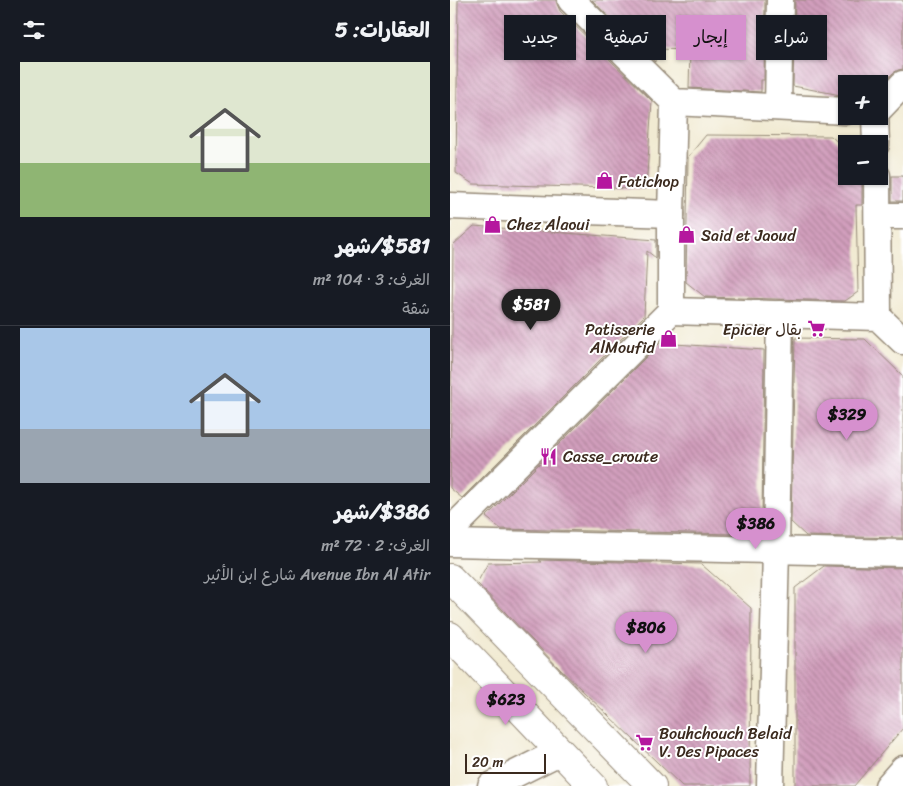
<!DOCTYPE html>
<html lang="ar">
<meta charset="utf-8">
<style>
body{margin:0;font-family:Sriracha,"Playpen Sans Arabic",sans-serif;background:#20242c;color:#f1f3f6;direction:rtl;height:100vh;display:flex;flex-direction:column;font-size:19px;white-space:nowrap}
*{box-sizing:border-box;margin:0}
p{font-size:16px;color:#9ea1a6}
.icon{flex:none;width:28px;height:28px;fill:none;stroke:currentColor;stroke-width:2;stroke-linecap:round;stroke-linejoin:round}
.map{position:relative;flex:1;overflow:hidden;direction:ltr}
.details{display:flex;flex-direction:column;background:#171b24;width:450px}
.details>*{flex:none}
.hud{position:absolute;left:15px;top:15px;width:362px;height:45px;direction:rtl;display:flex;gap:10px}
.tools{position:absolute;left:388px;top:75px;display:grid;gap:10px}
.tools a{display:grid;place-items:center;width:50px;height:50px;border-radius:0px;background:#171b24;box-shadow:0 1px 4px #0004;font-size:25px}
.scale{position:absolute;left:15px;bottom:12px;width:81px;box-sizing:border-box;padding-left:5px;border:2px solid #3b2a1e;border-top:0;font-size:14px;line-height:18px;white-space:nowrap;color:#3b2a1e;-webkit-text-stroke:4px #fff;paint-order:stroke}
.price{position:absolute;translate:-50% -42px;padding:0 11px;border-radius:18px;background:#d690ce;color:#111;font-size:16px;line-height:32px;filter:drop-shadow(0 1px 2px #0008)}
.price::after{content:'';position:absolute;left:50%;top:30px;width:15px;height:11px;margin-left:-8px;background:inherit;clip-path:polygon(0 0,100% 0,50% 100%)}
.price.selected{background:#222;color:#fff}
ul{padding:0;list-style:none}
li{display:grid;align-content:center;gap:10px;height:265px;padding:0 20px}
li+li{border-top:1px solid #363941}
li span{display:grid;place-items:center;height:155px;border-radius:0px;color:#555}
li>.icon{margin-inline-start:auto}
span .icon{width:90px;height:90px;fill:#fffc;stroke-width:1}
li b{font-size:21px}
h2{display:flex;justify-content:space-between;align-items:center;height:60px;padding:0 20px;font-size:21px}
.chip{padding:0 18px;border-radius:0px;background:#171b24;box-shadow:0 1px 4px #0004;font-size:18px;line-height:45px}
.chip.selected{background:#d690ce;color:#111}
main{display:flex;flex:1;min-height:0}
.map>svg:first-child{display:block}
.building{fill:url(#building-back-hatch)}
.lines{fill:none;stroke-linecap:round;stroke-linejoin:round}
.minor-casing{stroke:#968a78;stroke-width:29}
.tertiary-casing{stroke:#968a78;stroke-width:30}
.minor{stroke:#fff;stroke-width:26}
.tertiary{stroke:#fff;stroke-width:28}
.labels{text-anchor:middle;stroke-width:4;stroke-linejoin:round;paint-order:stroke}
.poi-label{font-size:16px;fill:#3b2a1e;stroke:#fff;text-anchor:start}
</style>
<main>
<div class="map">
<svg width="453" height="786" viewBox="0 0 453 786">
<defs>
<pattern id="building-back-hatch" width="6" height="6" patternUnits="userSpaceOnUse" patternTransform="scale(1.25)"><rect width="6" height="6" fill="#d29fbd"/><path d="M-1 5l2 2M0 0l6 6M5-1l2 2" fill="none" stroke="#ac8299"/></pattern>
</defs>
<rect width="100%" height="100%" fill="#fff"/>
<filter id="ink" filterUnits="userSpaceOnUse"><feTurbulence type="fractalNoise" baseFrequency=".02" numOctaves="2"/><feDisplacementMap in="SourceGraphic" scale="10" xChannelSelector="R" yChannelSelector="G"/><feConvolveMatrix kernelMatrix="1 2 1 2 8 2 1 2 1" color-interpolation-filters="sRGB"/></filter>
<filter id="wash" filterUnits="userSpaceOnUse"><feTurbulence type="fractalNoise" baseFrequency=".0096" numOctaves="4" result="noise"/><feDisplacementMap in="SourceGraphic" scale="20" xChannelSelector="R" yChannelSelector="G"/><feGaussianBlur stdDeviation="1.12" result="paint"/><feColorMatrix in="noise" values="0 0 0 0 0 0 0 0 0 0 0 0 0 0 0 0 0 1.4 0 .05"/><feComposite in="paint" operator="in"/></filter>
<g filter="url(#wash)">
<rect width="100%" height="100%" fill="#f1ead2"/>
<g id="blocks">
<g class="building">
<path d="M8,0H106L107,4L110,11L202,101L196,189L23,184L6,173Z"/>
<path d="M142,0H315L314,80H311V92L239,88L240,50L206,49L205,62Z"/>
<path d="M345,0H453V69L448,70L443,73L432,84H396V96L343,86Z"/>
<path d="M256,135L381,136L396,150V176H412V205H406L408,292L395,301L255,297L236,282L238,157Z"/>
<rect x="442" y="176" width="11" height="25"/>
<path d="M24,226L206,240V258L197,251L194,316L12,498L0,488L3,245Z"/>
<path d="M345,338L415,339L453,376V538L356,536L341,522Z"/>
<path d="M210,343L314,350L312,515L287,534L51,529L36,517Z"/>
<path d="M89,560L251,564L301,608L300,786H232L110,669L27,583L38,563L92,562Z"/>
<path d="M374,566L453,568V728L404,786H345V588Z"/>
</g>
</g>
</g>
<g filter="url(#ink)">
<use href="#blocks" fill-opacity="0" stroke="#968a78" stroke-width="1"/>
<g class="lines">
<defs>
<g id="minor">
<path d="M121,0L224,102L396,111"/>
<path d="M328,107L330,0"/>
<path d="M429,109L453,84"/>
<path d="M425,116L426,144"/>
<path d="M427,176L428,317"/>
<path d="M0,206L221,214"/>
<path d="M428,216H453"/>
<path d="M221,311L428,317L453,341"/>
<path d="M0,531L221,311V214L224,102"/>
<path d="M0,543L453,553"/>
<path d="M41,786L109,752"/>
<path d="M320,786L326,550L330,314"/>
<path d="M438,786L453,769"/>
</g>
<g id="tertiary">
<path d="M0,578L202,786"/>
<path d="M0,636L143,786"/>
</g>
</defs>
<use href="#minor" class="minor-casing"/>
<use href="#tertiary" class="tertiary-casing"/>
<use href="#minor" class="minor"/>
<use href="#tertiary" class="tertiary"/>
</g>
</g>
<defs>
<symbol id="shop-bare" viewBox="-9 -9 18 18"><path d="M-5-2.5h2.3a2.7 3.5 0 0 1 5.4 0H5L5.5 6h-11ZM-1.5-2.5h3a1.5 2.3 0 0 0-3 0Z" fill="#b5179e" stroke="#fff" stroke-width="2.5" paint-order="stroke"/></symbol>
<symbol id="supermarket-bare" viewBox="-9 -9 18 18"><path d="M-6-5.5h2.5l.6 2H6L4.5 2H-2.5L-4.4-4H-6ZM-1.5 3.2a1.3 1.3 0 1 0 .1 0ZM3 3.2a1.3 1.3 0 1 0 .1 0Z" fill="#b5179e" stroke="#fff" stroke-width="2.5" paint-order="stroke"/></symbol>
<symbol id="restaurant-bare" viewBox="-9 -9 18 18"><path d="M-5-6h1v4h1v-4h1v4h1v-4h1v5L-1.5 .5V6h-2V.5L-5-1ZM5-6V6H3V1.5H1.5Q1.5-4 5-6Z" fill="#b5179e" stroke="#fff" stroke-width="2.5" paint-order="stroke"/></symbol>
</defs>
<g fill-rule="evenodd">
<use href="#shop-bare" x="142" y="168" width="25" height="25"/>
<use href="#shop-bare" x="30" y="212" width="25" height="25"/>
<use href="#shop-bare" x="224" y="222" width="25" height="25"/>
<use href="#supermarket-bare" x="354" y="316" width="25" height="25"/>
<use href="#shop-bare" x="206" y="326" width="25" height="25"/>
<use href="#restaurant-bare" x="86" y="444" width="25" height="25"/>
<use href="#supermarket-bare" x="182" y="730" width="25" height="25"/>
</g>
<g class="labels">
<g class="poi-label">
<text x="168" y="187">Fatichop</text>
<text x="57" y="230">Chez Alaoui</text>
<text x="251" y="241">Said et Jaoud</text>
<text x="205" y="335" text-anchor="end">Patisserie<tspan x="205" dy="18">AlMoufid</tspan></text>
<text x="352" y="335" text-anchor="end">Epicier بقال</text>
<text x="113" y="462">Casse_croute</text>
<text x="209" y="739">Bouhchouch Belaid<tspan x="209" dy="18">V. Des Pipaces</tspan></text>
</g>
</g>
</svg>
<div class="tools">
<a>+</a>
<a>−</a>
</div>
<div class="scale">20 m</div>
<b class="price selected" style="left:81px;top:331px">$581</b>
<b class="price" style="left:397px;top:441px">$329</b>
<b class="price" style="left:306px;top:550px">$386</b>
<b class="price" style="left:196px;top:654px">$806</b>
<b class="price" style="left:56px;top:726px">$623</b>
<div class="hud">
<a class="chip">شراء</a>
<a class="chip selected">إيجار</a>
<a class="chip">تصفية</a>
<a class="chip">جديد</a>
</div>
</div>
<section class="details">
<h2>العقارات: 5<svg class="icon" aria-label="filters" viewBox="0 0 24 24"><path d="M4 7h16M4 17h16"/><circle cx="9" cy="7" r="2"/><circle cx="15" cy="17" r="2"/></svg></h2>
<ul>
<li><span style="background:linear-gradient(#dfe7d0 65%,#8fb573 0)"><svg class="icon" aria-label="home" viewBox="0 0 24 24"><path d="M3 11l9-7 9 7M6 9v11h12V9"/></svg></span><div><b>$581/شهر</b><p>الغرف: 3 · 104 m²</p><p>شقة</p></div></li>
<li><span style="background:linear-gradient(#a9c7e8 65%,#9aa5b1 0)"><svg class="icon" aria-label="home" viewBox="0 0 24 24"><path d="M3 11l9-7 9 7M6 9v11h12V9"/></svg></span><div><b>$386/شهر</b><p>الغرف: 2 · 72 m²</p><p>Avenue Ibn Al Atir شارع ابن الأثير</p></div></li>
</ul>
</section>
</main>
